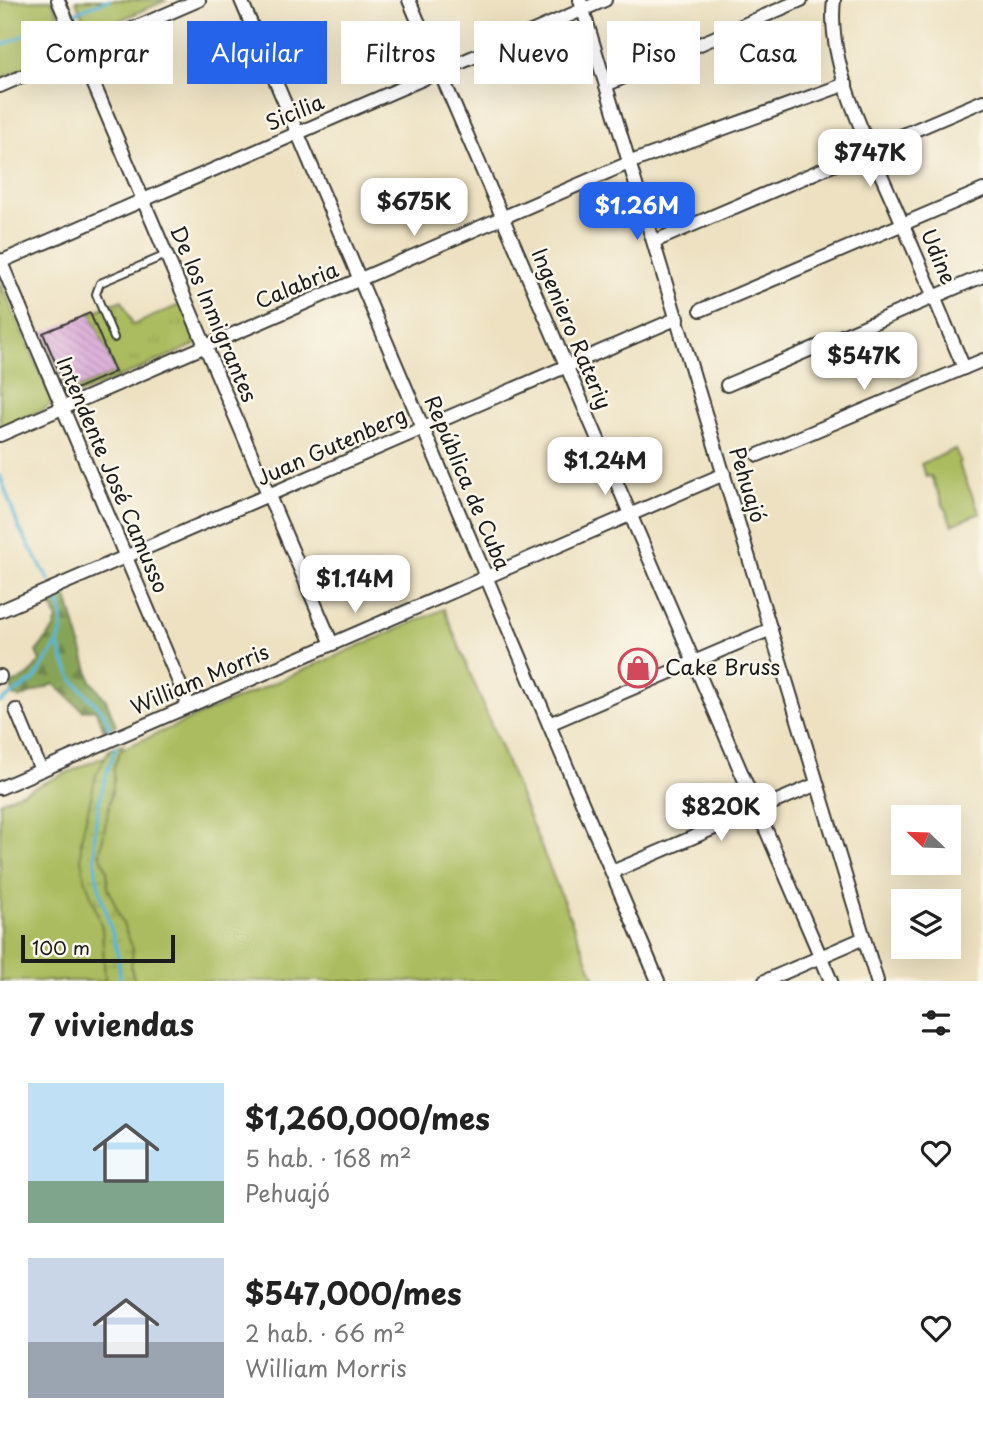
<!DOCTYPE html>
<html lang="es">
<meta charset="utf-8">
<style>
body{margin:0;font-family:"Playpen Sans",sans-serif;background:#f6f6f6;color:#222;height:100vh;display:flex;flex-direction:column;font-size:26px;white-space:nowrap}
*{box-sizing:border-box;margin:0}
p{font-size:23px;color:#767676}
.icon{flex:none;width:38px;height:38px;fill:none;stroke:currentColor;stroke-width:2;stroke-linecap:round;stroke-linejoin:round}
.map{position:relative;height:981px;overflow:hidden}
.sheet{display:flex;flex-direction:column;background:#fff;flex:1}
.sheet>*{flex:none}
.banner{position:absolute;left:21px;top:21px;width:942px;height:63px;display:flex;gap:14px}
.needle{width:46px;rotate:293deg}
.controls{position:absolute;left:891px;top:805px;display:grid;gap:14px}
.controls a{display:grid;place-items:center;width:70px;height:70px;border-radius:0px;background:#fff;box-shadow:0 7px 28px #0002;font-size:35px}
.scale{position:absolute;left:21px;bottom:18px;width:154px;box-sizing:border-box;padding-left:7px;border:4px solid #1c1c1c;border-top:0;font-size:19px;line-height:24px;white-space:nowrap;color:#1c1c1c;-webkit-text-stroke:5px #fbf7ec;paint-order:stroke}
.price{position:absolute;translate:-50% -60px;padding:0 16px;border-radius:14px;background:#fff;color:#222;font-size:23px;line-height:46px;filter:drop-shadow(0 2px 4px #0008)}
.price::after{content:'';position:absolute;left:50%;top:42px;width:21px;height:16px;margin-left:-10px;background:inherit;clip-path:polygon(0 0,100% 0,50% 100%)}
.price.current{background:#2563eb;color:#fff}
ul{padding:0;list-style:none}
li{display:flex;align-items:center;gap:21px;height:175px;padding:0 28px}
li span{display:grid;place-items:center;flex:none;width:196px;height:140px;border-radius:0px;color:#555}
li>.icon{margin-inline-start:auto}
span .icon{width:84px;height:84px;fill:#fffc;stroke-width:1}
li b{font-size:30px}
h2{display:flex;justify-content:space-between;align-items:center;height:84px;padding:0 28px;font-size:30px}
.tag{padding:0 24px;border-radius:0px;background:#fff;box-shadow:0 7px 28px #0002;font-size:24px;line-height:63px}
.tag.current{background:#2563eb;color:#fff}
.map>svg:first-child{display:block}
.grass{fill:#aabc5f;stroke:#636c3e;stroke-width:2}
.forest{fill:url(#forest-firs);stroke:#526039;stroke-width:2}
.wetland{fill:url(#wetland-marsh);stroke:#636c3e;stroke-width:2}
.park{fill:url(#park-tufts);stroke:#636c3e;stroke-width:2}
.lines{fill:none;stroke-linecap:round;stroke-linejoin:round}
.stream{stroke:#59b6d7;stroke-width:3.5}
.building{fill:url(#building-back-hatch)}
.service-casing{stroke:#3b3a35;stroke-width:10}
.minor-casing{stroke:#3b3a35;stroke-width:16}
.service{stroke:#fff;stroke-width:6}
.minor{stroke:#fff;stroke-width:12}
.labels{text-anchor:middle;stroke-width:5;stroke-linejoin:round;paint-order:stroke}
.street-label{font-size:21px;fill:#1c1c1c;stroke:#fbf7ec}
.poi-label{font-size:21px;fill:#1c1c1c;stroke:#fbf7ec;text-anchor:start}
</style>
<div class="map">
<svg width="983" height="981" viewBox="0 0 983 981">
<defs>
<pattern id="forest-firs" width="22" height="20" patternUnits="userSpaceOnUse" patternTransform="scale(1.75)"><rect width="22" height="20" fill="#87a456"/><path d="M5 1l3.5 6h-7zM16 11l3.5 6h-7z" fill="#6e8546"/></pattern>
<pattern id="wetland-marsh" width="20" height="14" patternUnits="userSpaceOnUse" patternTransform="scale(1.75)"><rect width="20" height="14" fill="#aabc5f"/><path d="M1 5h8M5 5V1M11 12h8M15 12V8" fill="none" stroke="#92a152"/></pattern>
<pattern id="park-tufts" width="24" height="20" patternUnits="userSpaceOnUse" patternTransform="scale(1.75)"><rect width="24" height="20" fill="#aabc5f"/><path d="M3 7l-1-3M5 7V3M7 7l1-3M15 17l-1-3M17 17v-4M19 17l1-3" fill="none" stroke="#92a152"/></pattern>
<pattern id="building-back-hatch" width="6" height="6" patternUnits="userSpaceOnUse" patternTransform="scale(1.75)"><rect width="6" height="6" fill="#ddb2d9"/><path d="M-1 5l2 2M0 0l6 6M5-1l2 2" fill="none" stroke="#bd98ba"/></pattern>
</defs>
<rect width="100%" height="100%" fill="#fbf7ec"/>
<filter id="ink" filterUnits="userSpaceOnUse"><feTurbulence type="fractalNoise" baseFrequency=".0143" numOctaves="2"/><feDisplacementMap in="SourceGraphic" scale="14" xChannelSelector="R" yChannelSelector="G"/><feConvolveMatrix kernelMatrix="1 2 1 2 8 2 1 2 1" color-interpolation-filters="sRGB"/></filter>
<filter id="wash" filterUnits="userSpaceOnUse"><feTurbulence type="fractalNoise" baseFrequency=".00686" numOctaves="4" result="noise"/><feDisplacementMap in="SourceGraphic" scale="28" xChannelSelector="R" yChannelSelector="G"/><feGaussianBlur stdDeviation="1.57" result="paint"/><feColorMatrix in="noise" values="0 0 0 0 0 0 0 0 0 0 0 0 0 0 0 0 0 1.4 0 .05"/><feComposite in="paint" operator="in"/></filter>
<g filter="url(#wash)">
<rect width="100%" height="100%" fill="#ede1c1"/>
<g class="grass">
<path d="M52,0L70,42L67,49L0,79V1Z"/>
<path d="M76,0H167L89,33Z"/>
<path d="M0,282L51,397L50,404L46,408L0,428Z"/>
<path d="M43,333L67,389L72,391L115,372L118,378L65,400L35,337Z"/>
<path d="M955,449L961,462L958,463L980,513L952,525L931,476L926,477L921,464Z"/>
<path d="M444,609L596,981H0V802Z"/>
</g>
<path class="forest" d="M66,593L91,681L106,700L116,725L104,730L96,711L93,709L83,711L54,684L20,698L15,696L10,685L28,676L40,661L36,652L53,630L57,619L49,600Z"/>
<path class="wetland" d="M123,744L114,767V780L100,854L107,870L108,887L133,949L131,968L135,981H105L102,928L85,878L81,859V840L96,775L109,750Z"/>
<path class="park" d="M122,300L133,325L184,303L199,340L197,344L118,378L90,313Z"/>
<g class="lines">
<g class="stream">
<path d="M73,15L85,8L109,0"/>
<path d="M0,46L58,21"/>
<path d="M0,476L19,528L49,580"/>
<path d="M58,597L62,614V630L58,643L64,662L73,680L104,713L111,733"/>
<path d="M0,702L34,680L58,643"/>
<path d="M116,747C98,792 87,843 100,891C108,923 120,947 120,981"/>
</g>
</g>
<g id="blocks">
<path class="building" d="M90,313L115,372L71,391L66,388L43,333Z"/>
</g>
</g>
<g filter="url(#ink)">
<use href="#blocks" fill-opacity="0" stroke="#3b3a35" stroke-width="2"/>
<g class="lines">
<defs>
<path id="service" d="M114,338L96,294L100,283L166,255"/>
<g id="minor">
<path d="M58,0L332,644"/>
<path d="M241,0L658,981"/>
<path d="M409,0L831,981"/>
<path d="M580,0L877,981"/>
<path d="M834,0C826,63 869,146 894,204C918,259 941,313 964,368"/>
<path d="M606,85L801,0"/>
<path d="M0,86L199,0"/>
<path d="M655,241L983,101"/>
<path d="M0,260L189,706"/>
<path d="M0,262L605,0"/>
<path d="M701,310L983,190"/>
<path d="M727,385L983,276"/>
<path d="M0,435L631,162L846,84"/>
<path d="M758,455L983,360"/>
<path d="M0,611L678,318"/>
<path d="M0,676V677"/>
<path d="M16,710L41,770"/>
<path d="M549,724L771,629"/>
<path d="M0,788L724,474"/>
<path d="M612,872L817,784"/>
<path d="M765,981L864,938"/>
</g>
</defs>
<use href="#service" class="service-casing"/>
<use href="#minor" class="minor-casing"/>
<use href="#service" class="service"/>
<use href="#minor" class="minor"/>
</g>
</g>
<defs>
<symbol id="shop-ring" viewBox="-11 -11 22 22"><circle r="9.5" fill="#fbf7ec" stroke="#d1495b" stroke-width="1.5"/><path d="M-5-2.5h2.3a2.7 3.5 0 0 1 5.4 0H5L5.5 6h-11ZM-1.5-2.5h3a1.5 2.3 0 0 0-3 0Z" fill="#d1495b"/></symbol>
</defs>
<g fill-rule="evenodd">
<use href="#shop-ring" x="616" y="646" width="44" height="44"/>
</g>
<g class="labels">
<g class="street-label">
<text transform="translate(295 113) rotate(-23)" y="7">Sicilia</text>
<text transform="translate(938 257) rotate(67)" y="7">Udine</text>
<text transform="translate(297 286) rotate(-23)" y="7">Calabria</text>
<text transform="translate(213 314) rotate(67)" y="7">De los Inmigrantes</text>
<text transform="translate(571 329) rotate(67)" y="7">Ingeniero Rateriy</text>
<text transform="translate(332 447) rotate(-24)" y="7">Juan Gutenberg</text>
<text transform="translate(112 475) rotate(67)" y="7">Intendente José Camusso</text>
<text transform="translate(467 483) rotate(67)" y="7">República de Cuba</text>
<text transform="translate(747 485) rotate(73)" y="7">Pehuajó</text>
<text transform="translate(200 680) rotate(-23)" y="7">William Morris</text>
</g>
<g class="poi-label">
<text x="665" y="675">Cake Bruss</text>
</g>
</g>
</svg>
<div class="controls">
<a><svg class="needle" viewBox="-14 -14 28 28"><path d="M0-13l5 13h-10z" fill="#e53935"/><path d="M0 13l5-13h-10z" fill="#767676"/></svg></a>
<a><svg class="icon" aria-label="layers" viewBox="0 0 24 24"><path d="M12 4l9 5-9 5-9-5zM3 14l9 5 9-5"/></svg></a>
</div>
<div class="scale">100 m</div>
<b class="price" style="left:870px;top:189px">$747K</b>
<b class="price" style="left:414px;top:238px">$675K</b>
<b class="price current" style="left:637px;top:242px">$1.26M</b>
<b class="price" style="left:864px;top:392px">$547K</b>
<b class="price" style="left:605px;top:497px">$1.24M</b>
<b class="price" style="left:355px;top:615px">$1.14M</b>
<b class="price" style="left:721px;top:843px">$820K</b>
<div class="banner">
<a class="tag">Comprar</a>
<a class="tag current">Alquilar</a>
<a class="tag">Filtros</a>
<a class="tag">Nuevo</a>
<a class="tag">Piso</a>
<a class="tag">Casa</a>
</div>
</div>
<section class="sheet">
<h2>7 viviendas<svg class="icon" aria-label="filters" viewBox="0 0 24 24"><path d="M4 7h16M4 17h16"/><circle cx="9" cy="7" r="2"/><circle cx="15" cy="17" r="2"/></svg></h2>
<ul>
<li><span style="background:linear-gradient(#bfe0f5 70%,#7fa58c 0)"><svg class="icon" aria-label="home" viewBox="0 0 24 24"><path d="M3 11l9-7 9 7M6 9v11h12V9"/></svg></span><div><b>$1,260,000/mes</b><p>5 hab. · 168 m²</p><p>Pehuajó</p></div><svg class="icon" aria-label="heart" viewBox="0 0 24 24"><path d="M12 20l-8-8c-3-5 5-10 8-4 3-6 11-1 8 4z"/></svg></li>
<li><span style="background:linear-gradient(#c9d6e8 60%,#9aa5b1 0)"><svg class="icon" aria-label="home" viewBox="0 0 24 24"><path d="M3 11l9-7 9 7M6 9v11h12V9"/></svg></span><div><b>$547,000/mes</b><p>2 hab. · 66 m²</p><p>William Morris</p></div><svg class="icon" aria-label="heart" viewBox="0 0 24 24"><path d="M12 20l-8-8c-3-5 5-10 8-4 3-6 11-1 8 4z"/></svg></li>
</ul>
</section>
